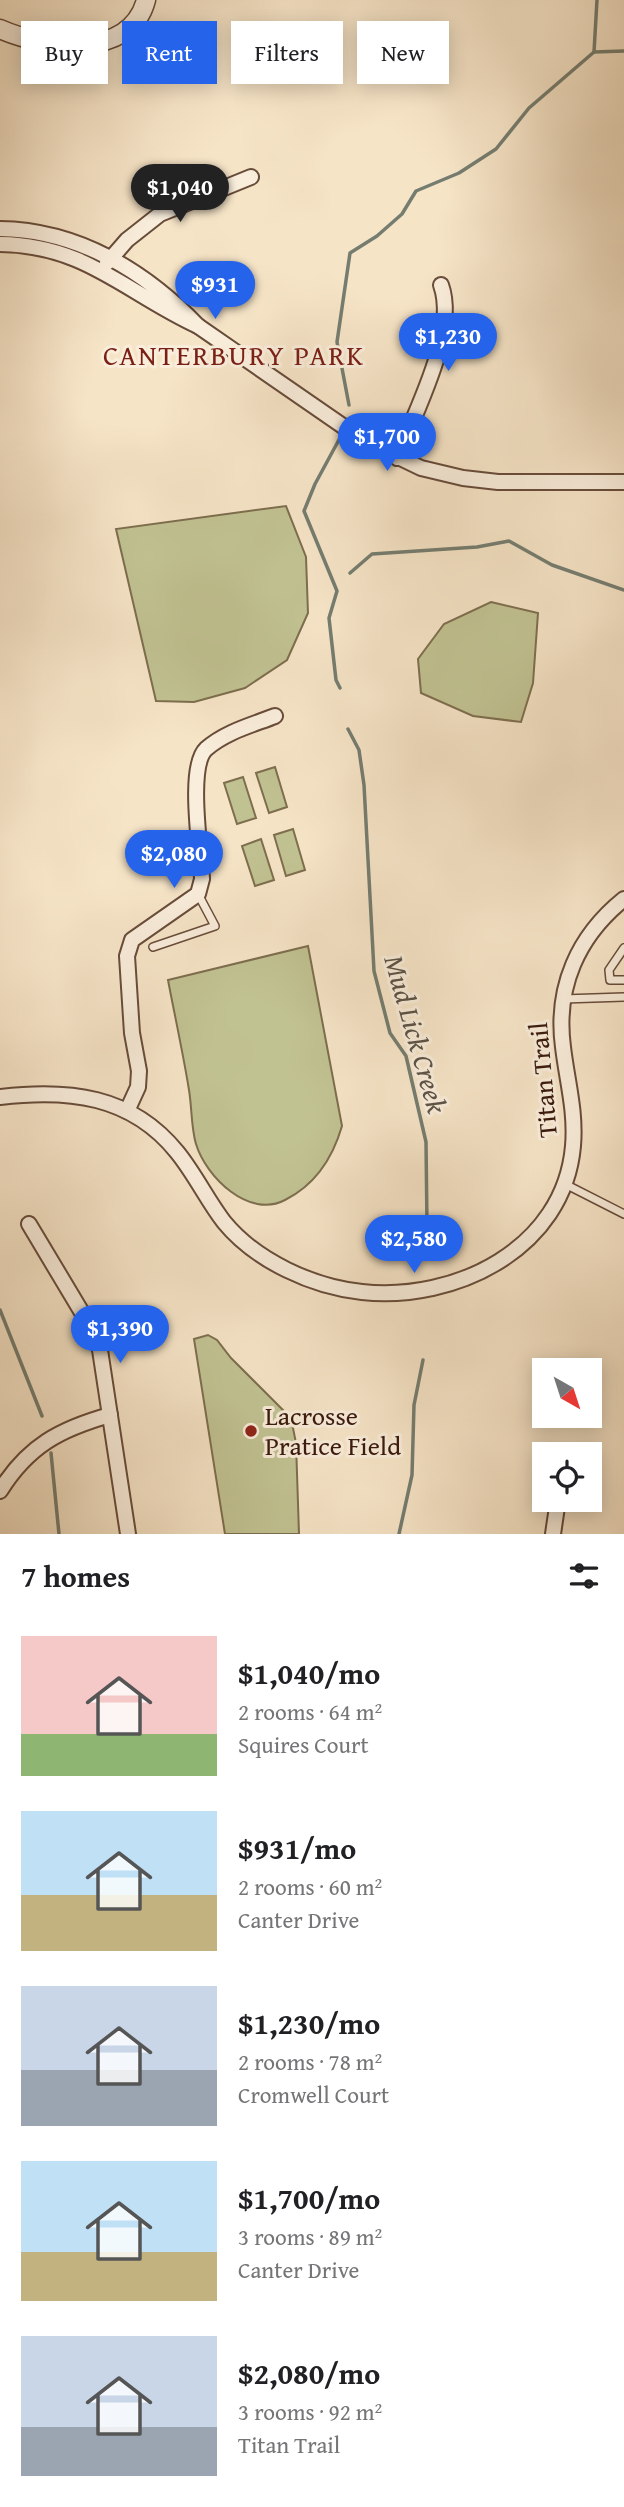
<!DOCTYPE html>
<meta charset="utf-8">
<style>
body{margin:0;font-family:"Gentium Book Plus",serif;background:#f2f2f2;color:#202124;height:100vh;display:flex;flex-direction:column;font-size:26px;white-space:nowrap}
*{box-sizing:border-box;margin:0}
p{font-size:23px;color:#757577}
.icon{flex:none;width:38px;height:38px;fill:none;stroke:currentColor;stroke-width:2;stroke-linecap:round;stroke-linejoin:round}
.map{position:relative;height:1534px;overflow:hidden}
.side{display:flex;flex-direction:column;background:#fff;flex:1}
.side>*{flex:none}
.hud{position:absolute;left:21px;top:21px;width:583px;height:63px;display:flex;gap:14px}
.needle{width:46px;rotate:141deg}
.controls{position:absolute;left:532px;top:1358px;display:grid;gap:14px}
.controls a{display:grid;place-items:center;width:70px;height:70px;border-radius:0px;background:#fff;box-shadow:0 4px 18px #0003;font-size:35px}
.price{position:absolute;translate:-50% -60px;padding:0 16px;border-radius:24px;background:#2563eb;color:#fff;font-size:23px;line-height:46px;filter:drop-shadow(0 2px 4px #0008)}
.price::after{content:'';position:absolute;left:50%;top:42px;width:21px;height:16px;margin-left:-10px;background:inherit;clip-path:polygon(0 0,100% 0,50% 100%)}
.price.on{background:#222;color:#fff}
ul{padding:0;list-style:none}
li{display:flex;align-items:center;gap:21px;height:175px;padding:0 21px}
li span{display:grid;place-items:center;flex:none;width:196px;height:140px;border-radius:0px;color:#555}
li>.icon{margin-inline-start:auto}
span .icon{width:84px;height:84px;fill:#fffc;stroke-width:1}
li b{font-size:30px}
h2{display:flex;justify-content:space-between;align-items:center;height:84px;padding:0 21px;font-size:30px}
.chip{padding:0 24px;border-radius:0px;background:#fff;box-shadow:0 4px 18px #0003;font-size:24px;line-height:63px}
.chip.on{background:#2563eb;color:#fff}
.map>svg:first-child{display:block}
.green{fill:#c1c292;stroke:#7d6e4e;stroke-width:2}
.lines{fill:none;stroke-linecap:round;stroke-linejoin:round}
.stream{stroke:#757d70;stroke-width:3.5}
.service-casing{stroke:#684c3a;stroke-width:10}
.minor-casing{stroke:#684c3a;stroke-width:18}
.tertiary-casing{stroke:#684c3a;stroke-width:21}
.service{stroke:#f9eddb;stroke-width:7}
.minor{stroke:#f9eddb;stroke-width:14}
.tertiary{stroke:#f9eddb;stroke-width:18}
.poi-dot{fill:#8f2418;stroke:#f9eddb;stroke-width:2.5}
.labels{text-anchor:middle;stroke-width:6;stroke-linejoin:round;paint-order:stroke}
.street-label{font-size:26px;fill:#39190b;stroke:#f9eddb}
.poi-label{font-size:26px;fill:#39190b;stroke:#f9eddb;text-anchor:start}
.neighbourhood-label{font-size:28px;letter-spacing:2px;fill:#7a1f14;stroke:#f9eddb}
.water-label{font-size:28px;font-style:italic;fill:#5c5346;stroke:#f9eddb}
</style>
<div class="map">
<svg width="624" height="1534" viewBox="0 0 624 1534">
<rect width="100%" height="100%" fill="#f6e4c7"/>
<filter id="stains"><feTurbulence type="fractalNoise" baseFrequency=".00286" numOctaves="4"/><feColorMatrix values="0 0 0 0 .2 0 0 0 0 .09 0 0 0 0 .02 0 0 0 .5 -.17"/></filter>
<radialGradient id="worn" r=".72"><stop offset=".6" stop-color="#630" stop-opacity="0"/><stop offset="1" stop-color="#630" stop-opacity=".3"/></radialGradient>
<g class="green">
<path d="M286,506L306,557L308,613L287,660L245,688L194,702L156,701L116,529Z"/>
<path d="M491,602L538,613L533,683L521,722L473,716L421,693L418,659L444,624Z"/>
<path d="M275,767L287,807L269,813L256,773Z"/>
<path d="M243,777L256,818L237,824L224,783Z"/>
<path d="M293,829L305,870L286,876L274,835Z"/>
<path d="M261,839L274,880L255,886L242,846Z"/>
<path d="M308,946L342,1126C333,1157 315,1185 285,1200C249,1219 206,1177 196,1144C191,1127 192,1108 189,1090C183,1053 175,1017 168,980Z"/>
<path d="M208,1335L217,1340L231,1358L291,1418L296,1443L299,1534H225L194,1339Z"/>
</g>
<g class="lines">
<g class="stream">
<path d="M594,52L597,0"/>
<path d="M349,405L337,342L350,253L377,236L402,214L416,191L459,173L496,149L529,108L594,52L624,51"/>
<path d="M350,573L372,554L477,547L509,541L552,565L624,590"/>
<path d="M340,688L336,680L329,618L337,591L304,511L315,484L341,436"/>
<path d="M348,729L359,750L364,785L374,971L390,1033L406,1056L426,1142L427,1226"/>
<path d="M0,1310L42,1416"/>
<path d="M51,1453L59,1534"/>
<path d="M399,1534L412,1475L414,1405L423,1360"/>
</g>
<defs>
<g id="service">
<path d="M153,947L215,926L198,894"/>
<path d="M624,948L609,970L610,980H624"/>
<path d="M563,999L624,997"/>
<path d="M565,1184L624,1214"/>
</g>
<g id="minor">
<path d="M0,229C78,230 145,271 198,326C126,293 86,245 0,244"/>
<path d="M107,263L127,240L160,214L251,177"/>
<path d="M198,326L363,440L421,468L463,478L498,482H624"/>
<path d="M397,458C415,412 458,332 441,285"/>
<path d="M0,1097C68,1089 131,1095 177,1152C195,1174 207,1200 224,1222C256,1261 313,1287 362,1292C455,1302 564,1249 573,1146C576,1111 567,1081 563,1047C555,987 578,936 624,899"/>
<path d="M127,1111L138,1087L139,1071L132,1033L127,956L132,940L198,894L202,879C201,852 187,767 206,749C225,732 252,725 275,716"/>
<path d="M29,1224L93,1331L100,1350L128,1534"/>
<path d="M0,1491C28,1446 60,1429 110,1415"/>
<path d="M553,1534L558,1500"/>
</g>
<path id="tertiary" d="M0,29C43,48 130,61 146,0"/>
</defs>
<use href="#service" class="service-casing"/>
<use href="#minor" class="minor-casing"/>
<use href="#tertiary" class="tertiary-casing"/>
<use href="#service" class="service"/>
<use href="#minor" class="minor"/>
<use href="#tertiary" class="tertiary"/>
</g>
<circle class="poi-dot" cx="251" cy="1431" r="7"/>
<g class="labels">
<g class="street-label">
<text transform="translate(543 1080) rotate(-95)" y="9">Titan Trail</text>
</g>
<g class="poi-label">
<text x="265" y="1425">Lacrosse<tspan x="265" dy="30">Pratice Field</tspan></text>
</g>
<g class="neighbourhood-label">
<text x="234" y="365">CANTERBURY PARK</text>
</g>
<g class="water-label">
<text transform="translate(416 1034) rotate(74)" y="10">Mud Lick Creek</text>
</g>
</g>
<rect width="100%" height="100%" filter="url(#stains)"/>
<rect width="100%" height="100%" fill="url(#worn)"/>
</svg>
<div class="controls">
<a><svg class="needle" viewBox="-14 -14 28 28"><path d="M0-13l5 13h-10z" fill="#e53935"/><path d="M0 13l5-13h-10z" fill="#757577"/></svg></a>
<a><svg class="icon" aria-label="locate" viewBox="0 0 24 24"><circle cx="12" cy="12" r="6"/><path d="M12 2v4M12 18v4M2 12h4M18 12h4"/></svg></a>
</div>
<b class="price on" style="left:180px;top:224px">$1,040</b>
<b class="price" style="left:215px;top:321px">$931</b>
<b class="price" style="left:448px;top:373px">$1,230</b>
<b class="price" style="left:387px;top:473px">$1,700</b>
<b class="price" style="left:174px;top:890px">$2,080</b>
<b class="price" style="left:414px;top:1275px">$2,580</b>
<b class="price" style="left:120px;top:1365px">$1,390</b>
<div class="hud">
<a class="chip">Buy</a>
<a class="chip on">Rent</a>
<a class="chip">Filters</a>
<a class="chip">New</a>
</div>
</div>
<section class="side">
<h2>7 homes<svg class="icon" aria-label="filters" viewBox="0 0 24 24"><path d="M4 7h16M4 17h16"/><circle cx="9" cy="7" r="2"/><circle cx="15" cy="17" r="2"/></svg></h2>
<ul>
<li><span style="background:linear-gradient(#f6c9c9 70%,#8fb573 0)"><svg class="icon" aria-label="home" viewBox="0 0 24 24"><path d="M3 11l9-7 9 7M6 9v11h12V9"/></svg></span><div><b>$1,040/mo</b><p>2 rooms · 64 m²</p><p>Squires Court</p></div></li>
<li><span style="background:linear-gradient(#bfe0f5 60%,#c2b280 0)"><svg class="icon" aria-label="home" viewBox="0 0 24 24"><path d="M3 11l9-7 9 7M6 9v11h12V9"/></svg></span><div><b>$931/mo</b><p>2 rooms · 60 m²</p><p>Canter Drive</p></div></li>
<li><span style="background:linear-gradient(#c9d6e8 60%,#9aa5b1 0)"><svg class="icon" aria-label="home" viewBox="0 0 24 24"><path d="M3 11l9-7 9 7M6 9v11h12V9"/></svg></span><div><b>$1,230/mo</b><p>2 rooms · 78 m²</p><p>Cromwell Court</p></div></li>
<li><span style="background:linear-gradient(#bfe0f5 65%,#c2b280 0)"><svg class="icon" aria-label="home" viewBox="0 0 24 24"><path d="M3 11l9-7 9 7M6 9v11h12V9"/></svg></span><div><b>$1,700/mo</b><p>3 rooms · 89 m²</p><p>Canter Drive</p></div></li>
<li><span style="background:linear-gradient(#c9d6e8 65%,#9aa5b1 0)"><svg class="icon" aria-label="home" viewBox="0 0 24 24"><path d="M3 11l9-7 9 7M6 9v11h12V9"/></svg></span><div><b>$2,080/mo</b><p>3 rooms · 92 m²</p><p>Titan Trail</p></div></li>
</ul>
</section>
